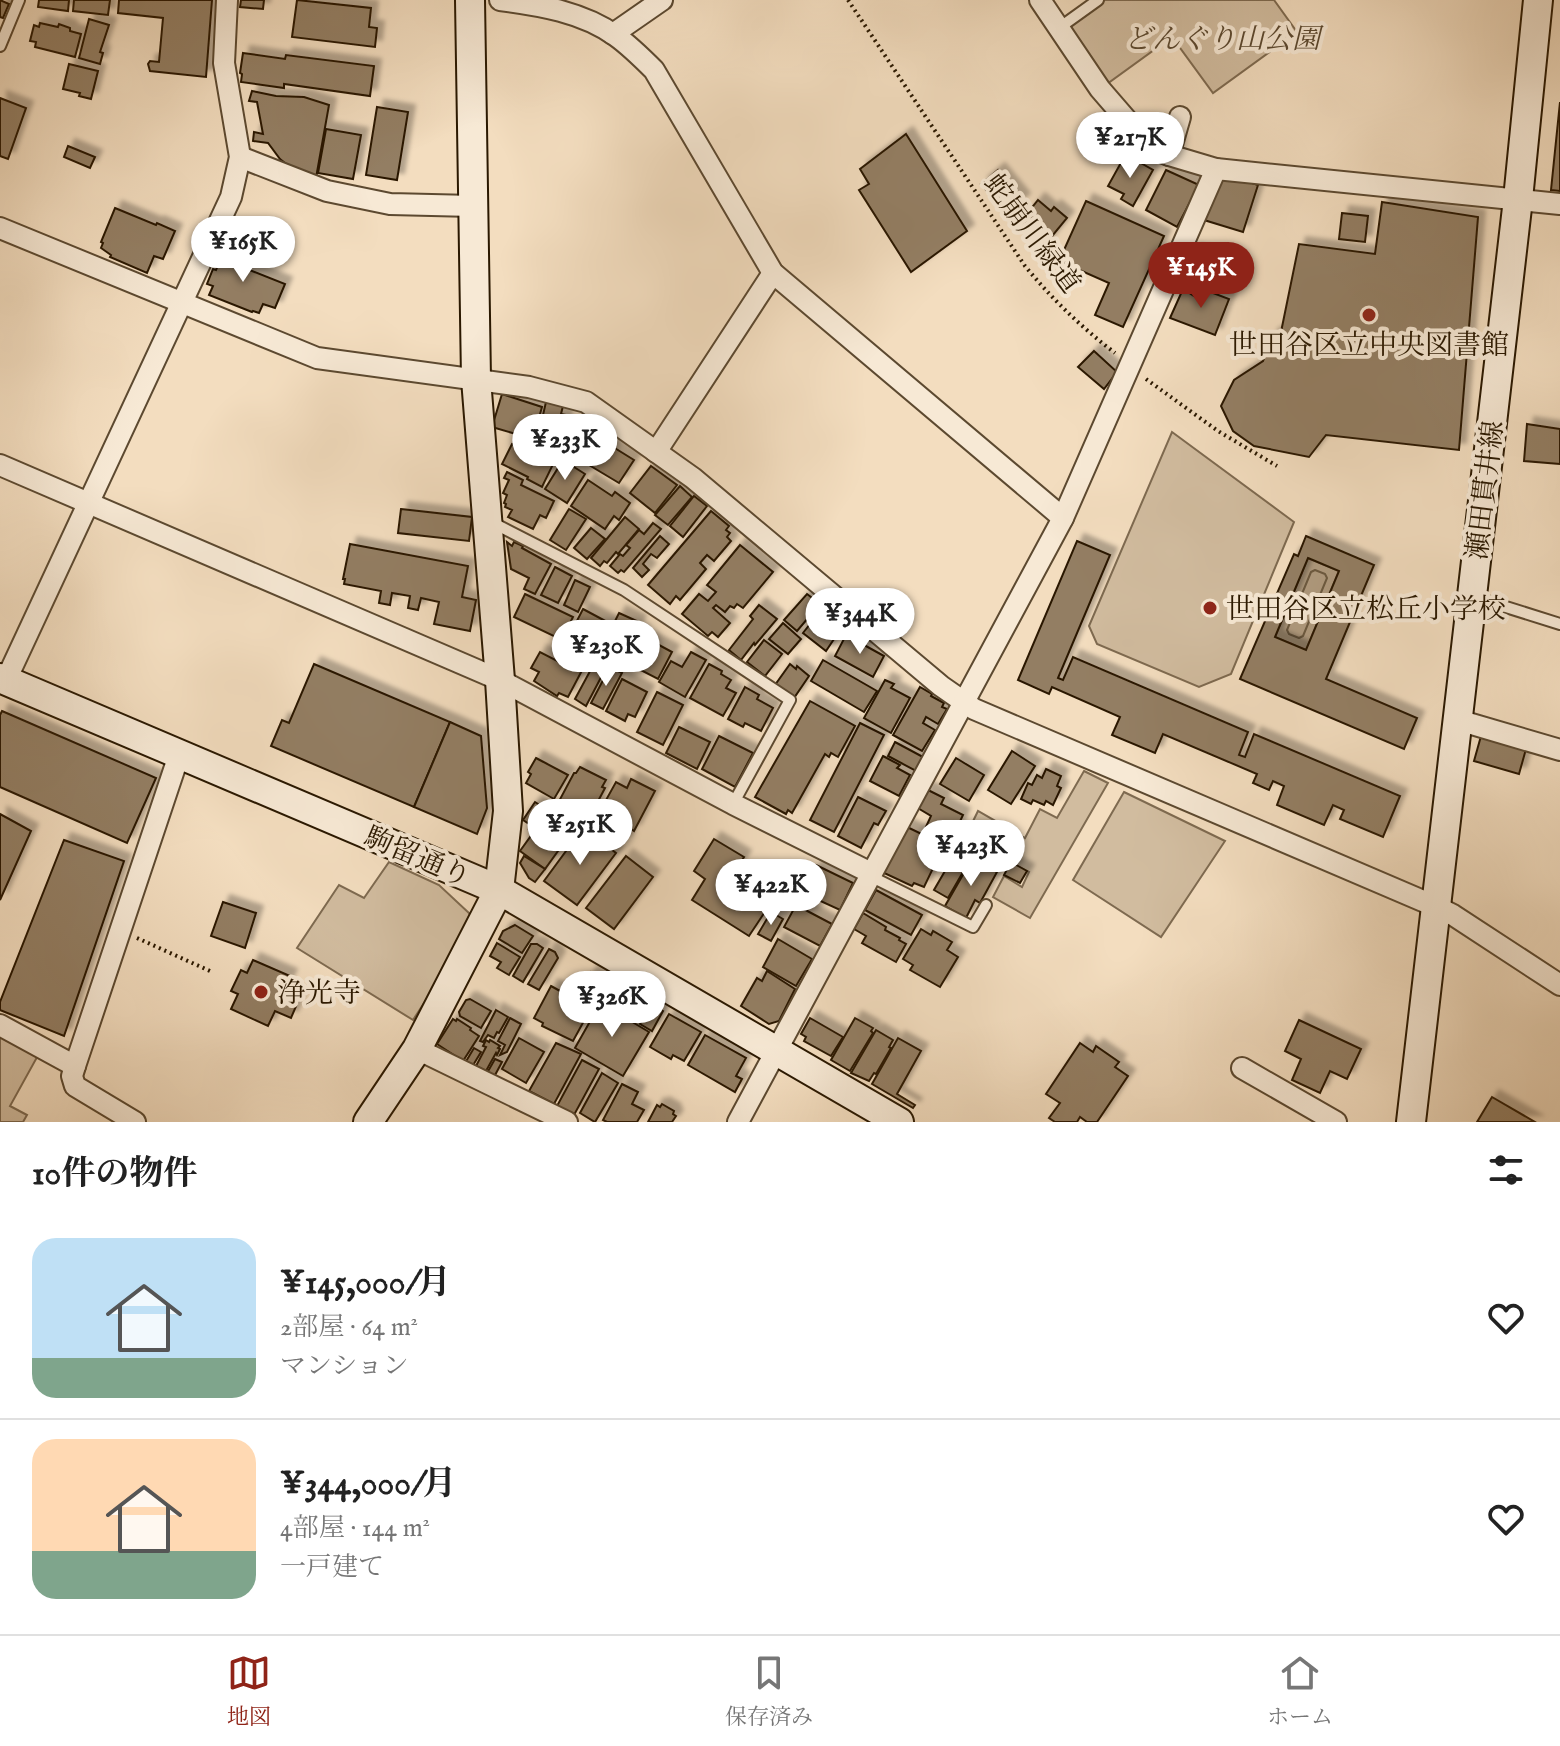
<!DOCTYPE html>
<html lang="ja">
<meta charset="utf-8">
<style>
body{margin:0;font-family:"IM FELL English","Noto Serif JP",serif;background:#f6f6f6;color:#222;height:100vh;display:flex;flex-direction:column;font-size:30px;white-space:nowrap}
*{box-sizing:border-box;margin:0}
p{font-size:26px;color:#767676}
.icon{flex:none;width:44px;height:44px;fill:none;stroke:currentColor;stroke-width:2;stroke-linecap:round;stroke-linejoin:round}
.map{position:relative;height:1122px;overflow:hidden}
.details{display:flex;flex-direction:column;background:#fff;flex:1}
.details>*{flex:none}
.price{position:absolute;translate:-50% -68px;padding:0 18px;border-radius:28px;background:#fff;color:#222;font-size:26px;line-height:52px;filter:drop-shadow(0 2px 4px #0008)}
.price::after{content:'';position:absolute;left:50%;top:48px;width:24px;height:18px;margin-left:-12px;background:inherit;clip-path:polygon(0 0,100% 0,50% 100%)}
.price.on{background:#8f2418;color:#fff}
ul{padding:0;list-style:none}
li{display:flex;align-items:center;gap:24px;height:200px;padding:0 32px}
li+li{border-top:2px solid #e0e0e0}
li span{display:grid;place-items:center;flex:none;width:224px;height:160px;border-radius:24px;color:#555}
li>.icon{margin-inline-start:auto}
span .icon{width:96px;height:96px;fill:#fffc;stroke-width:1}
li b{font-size:34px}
h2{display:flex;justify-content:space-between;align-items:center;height:96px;padding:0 32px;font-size:34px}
.tab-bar{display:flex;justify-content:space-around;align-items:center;height:112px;border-top:2px solid #e0e0e0;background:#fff;font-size:22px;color:#767676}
.tab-bar a{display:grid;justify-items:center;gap:4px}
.tab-bar .on{color:#8f2418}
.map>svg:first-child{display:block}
.green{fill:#d1bc9f;stroke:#7e6a50;stroke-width:2}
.water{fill:#af9a7e;stroke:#7a664c;stroke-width:2}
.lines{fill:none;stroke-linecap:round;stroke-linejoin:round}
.shore{stroke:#6c593f;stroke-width:2}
.building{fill:#937e63;stroke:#2a1800;stroke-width:2;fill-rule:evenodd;filter:url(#shadow)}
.lane-casing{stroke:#5c4930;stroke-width:14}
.street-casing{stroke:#5c4930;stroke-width:24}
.secondary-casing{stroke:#2a1800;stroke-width:32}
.path{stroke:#2a1800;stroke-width:4;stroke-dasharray:2 4;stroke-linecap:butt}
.lane{stroke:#f7e9d5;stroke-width:10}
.street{stroke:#f7e9d5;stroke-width:20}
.secondary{stroke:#f7e9d5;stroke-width:28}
.poi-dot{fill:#8f2418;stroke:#f7e9d5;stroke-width:3}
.labels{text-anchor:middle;stroke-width:8;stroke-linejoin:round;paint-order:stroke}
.park-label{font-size:28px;font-style:italic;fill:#5c4930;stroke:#f7e9d5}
.street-label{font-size:28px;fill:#2a1800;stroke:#f7e9d5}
.poi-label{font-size:28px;fill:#2a1800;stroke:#f7e9d5;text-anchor:start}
</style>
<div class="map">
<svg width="1560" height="1122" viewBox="0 0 1560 1122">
<defs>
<filter id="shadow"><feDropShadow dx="7" dy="-7" stdDeviation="2" flood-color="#0004"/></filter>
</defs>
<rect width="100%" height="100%" fill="#f3ddbf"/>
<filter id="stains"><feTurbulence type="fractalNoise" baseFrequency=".0025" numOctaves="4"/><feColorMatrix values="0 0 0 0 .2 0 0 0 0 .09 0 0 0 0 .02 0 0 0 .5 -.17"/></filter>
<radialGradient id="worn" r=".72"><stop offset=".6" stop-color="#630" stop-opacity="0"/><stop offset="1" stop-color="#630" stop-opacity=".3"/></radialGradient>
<g class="green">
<path d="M1098,0H1274L1297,32L1213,93L1172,37L1100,89L1059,28Z"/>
<path d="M1172,432L1294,522L1231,674L1199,687L1097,644L1089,626Z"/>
<path d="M1084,771L1108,783L1030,918L993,897L1004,876L1022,887L1029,872L1011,863L1007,869L961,846L978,811L1025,838L1040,809L1057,818Z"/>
<path d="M1124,792L1225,841L1161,937L1073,880Z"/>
<path d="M389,862L439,885L470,914L441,977L413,1020L297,948L339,885L364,898Z"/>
<path d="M0,1029L41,1050L10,1106L27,1115L23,1122H0Z"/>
</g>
<path class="water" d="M1308,558L1339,571L1306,650L1275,637Z"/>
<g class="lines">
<path class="shore" d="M1315,570L1325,574L1327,578L1303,636L1299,638L1289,634L1287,630L1311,572Z"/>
</g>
<g class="building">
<path d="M0,0L9,4L3,18L0,17Z"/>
<path d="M39,0H69L68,11L38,7Z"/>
<path d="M74,0H110L108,15L73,11Z"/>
<path d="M119,0H212L206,77L150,71L148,64L150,61L159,62L163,18L118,13Z"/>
<path d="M241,0H264L263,9L240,7Z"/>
<path d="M297,0L371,8L369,27L377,28L375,47L292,37Z"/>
<path d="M89,19L109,25L100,52L103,53L100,64L79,58Z"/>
<path d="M40,23L58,27L59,24L70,28V31L81,34L75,57L35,47L36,42L30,41L34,25L39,27Z"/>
<path d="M243,53L285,59L286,55L374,66L370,96L284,84V88L241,82L242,74L240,73Z"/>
<path d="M69,64L98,71L91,99L79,96L80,93L63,89Z"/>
<path d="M252,91L276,96L304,97L329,105L316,178L290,167L280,159L268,143L253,141L254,132L263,134L257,102L249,101Z"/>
<path d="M0,98L26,108L8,159L0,156Z"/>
<path d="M1560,102V191L1551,190Z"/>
<path d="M377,107L408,112L397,180L366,175Z"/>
<path d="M326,129L361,135L353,179L318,173Z"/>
<path d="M906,134L967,231L911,272L859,190L869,184L860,169Z"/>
<path d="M68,146L95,157L90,168L64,157Z"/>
<path d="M1123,159L1136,166L1139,162L1153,170L1133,206L1121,199L1124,194L1108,186Z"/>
<path d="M998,170L1023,200L1007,214L981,184Z"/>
<path d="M1166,170L1199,185L1177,227L1146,210Z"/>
<path d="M1227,175L1258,185L1243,232L1204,220L1217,181Z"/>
<path d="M1038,200L1051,211L1054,207L1067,218L1039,252L1029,244L1035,238L1018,225Z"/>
<path d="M1086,201L1164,236L1123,327L1095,315L1109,283L1059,261Z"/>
<path d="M1382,202L1478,217L1459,450L1326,435L1309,457L1254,446L1233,431L1221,406L1234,380L1263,361L1272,335L1281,332L1299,244L1375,254Z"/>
<path d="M115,208L156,225L157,223L175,231L163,259L154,256L147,273L110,257L111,255L101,248L103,243L101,242Z"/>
<path d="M1342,213L1368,216L1365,242L1339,239Z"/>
<path d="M225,248L251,258L247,269L285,284L275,308L263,304L259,313L253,311L252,312L209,295L213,286L207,284L213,269L216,270Z"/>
<path d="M1194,251L1234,263L1228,279L1190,266Z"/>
<path d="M1200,288L1229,299L1215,335L1170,318L1183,289L1197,298Z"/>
<path d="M1094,351L1117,372L1104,389L1078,367Z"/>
<path d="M502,394L542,407L533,439L492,427Z"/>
<path d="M546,402L563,406L561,414L566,415L563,426L560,425L556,439L550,438L549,444L537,441Z"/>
<path d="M595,422L607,430L589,458L587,457L583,463L573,456Z"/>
<path d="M1527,424L1560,429V464L1524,461Z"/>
<path d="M605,442L634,460L619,483L589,465Z"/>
<path d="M512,444L524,449L526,445L534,449L536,446L557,456L542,487L527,479L528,477L502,464Z"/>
<path d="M563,460L585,474L567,503L545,489Z"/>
<path d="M651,466L677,485L655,513L630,493Z"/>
<path d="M507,472L523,480L521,485L554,501L546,518L540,515L533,529L508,517L512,510L505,507L506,504L504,503L507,495L503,493L509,480L504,478Z"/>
<path d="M588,480L612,496L615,492L630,503L619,520L614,516L605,529L571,506Z"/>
<path d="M680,486L692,497L668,525L655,515Z"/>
<path d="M694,496L707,506L683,537L670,526Z"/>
<path d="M401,509L472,517L469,541L398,533Z"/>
<path d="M569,509L586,519L566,550L550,540Z"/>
<path d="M711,511L729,526L726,530L730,533L727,537L731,541L714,561L707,555L700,563L706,569L680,600L676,596L670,604L648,585Z"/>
<path d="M625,517L639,529L618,554L616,552L607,563L604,561L600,566L591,558Z"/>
<path d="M653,523L661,529L624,572L621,570L618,573L610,566L620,554L623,556L630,548L626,545L639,530L644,534Z"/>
<path d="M591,528L605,539L587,559L574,548Z"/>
<path d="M660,536L669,544L657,558L651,554L643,564L649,570L642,577L633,568Z"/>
<path d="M1306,536L1374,565L1326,679L1417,718L1404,749L1240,679L1294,554L1298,556ZM1308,558L1339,571L1306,650L1275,637Z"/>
<path d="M1077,541L1110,555L1058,678L1063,680L1073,657L1248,732L1239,755L1245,757L1254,734L1400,796L1383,837L1340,819L1344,810L1333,805L1324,825L1277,805L1284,786L1273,781L1269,790L1253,783L1257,774L1163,734L1155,753L1112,735L1120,717L1052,687L1049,694L1018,680Z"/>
<path d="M507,542L512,546L514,542L523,546L522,548L551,564L535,594L524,589L529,578L511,569Z"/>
<path d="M350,544L468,566L462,597L476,600L470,631L434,624L439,602L421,598L418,610L408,608L410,596L392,593L390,605L379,603L381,591L344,584L345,579H343Z"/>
<path d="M740,545L773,572L743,608L737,604L734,608L730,606L725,612L716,605L713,608L730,623L718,637L712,632L708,636L682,614L699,594L708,601L716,592L707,585Z"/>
<path d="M555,567L572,576L558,603L541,595Z"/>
<path d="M575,580L590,587L578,612L564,605Z"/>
<path d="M525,594L573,617L562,640L514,617Z"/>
<path d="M807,594L820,604L797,631L784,620Z"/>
<path d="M759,605L777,619L755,645L754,643L741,660L729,650L753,619L750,616Z"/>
<path d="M583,609L611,624L595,656L566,642Z"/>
<path d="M821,610L842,627L826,651L803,633Z"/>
<path d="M619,613L639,622L635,630L642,633L625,666L602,655L611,638L607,637Z"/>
<path d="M783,623L801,639L788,654L769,639Z"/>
<path d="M846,635L884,656L873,677L835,656Z"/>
<path d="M646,638L672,652L658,679L631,665Z"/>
<path d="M764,640L782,654L765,676L747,662Z"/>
<path d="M573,650L588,659L568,697L559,693L557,696L534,681L539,672L531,668L540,652L565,665Z"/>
<path d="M691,652L706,660L685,697L659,682L671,661L682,667Z"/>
<path d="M596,660L607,666L586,706L575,699Z"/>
<path d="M823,660L877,691L864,712L811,681Z"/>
<path d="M314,664L450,722L414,807L271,746L282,720L289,723Z"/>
<path d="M709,664L722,671L721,674L731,680L726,688L736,693L723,716L690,698Z"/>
<path d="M790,664L796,669L797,666L809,676L794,698L775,685Z"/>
<path d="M610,667L622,673L603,709L591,703Z"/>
<path d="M622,679L647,692L635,717L628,714L625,721L606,711Z"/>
<path d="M885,680L894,684L891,688L910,698L891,733L864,718Z"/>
<path d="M745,687L759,695L757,699L773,708L761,731L745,723L743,727L728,719Z"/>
<path d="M920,687L932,694L931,696L944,703L942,707L947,709L938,724L926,717L923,723L935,730L922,751L893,735Z"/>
<path d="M657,692L683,705L663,745L637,732Z"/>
<path d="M810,701L855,726L838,757L831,753L829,757L825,754L792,813L788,810L786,814L755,797Z"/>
<path d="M2,711L156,778L127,843L0,787V715Z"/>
<path d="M450,722L481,736L487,808L477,834L414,807Z"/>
<path d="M860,723L884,735L834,832L810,820Z"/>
<path d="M679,727L710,742L697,769L666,753Z"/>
<path d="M719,736L753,753L735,787L702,769Z"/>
<path d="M1481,736L1526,749L1519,774L1474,761Z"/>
<path d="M895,742L923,757L916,771L888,756Z"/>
<path d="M1012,751L1035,766L1011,804L988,790Z"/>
<path d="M883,756L900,765L897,768L910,775L899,796L870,781Z"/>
<path d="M536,758L568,775L554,799L526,783L531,774L528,772Z"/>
<path d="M956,758L984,775L969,801L940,784Z"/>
<path d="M580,767L606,780L602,787L605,788L588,820L558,803L574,773H576Z"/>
<path d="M1046,769L1061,776L1057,786L1061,788L1053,805L1046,801L1044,805L1033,800L1031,804L1021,799L1028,783L1032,785L1037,775L1042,778Z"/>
<path d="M631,779L655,791L634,831L631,829L624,842L590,824L599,807L611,813L615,805L606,800L616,782L627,788Z"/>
<path d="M926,789L944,798L941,804L963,815L950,843L924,831L931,816L916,807Z"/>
<path d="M858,797L886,811L878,825L874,823L861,848L838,836Z"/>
<path d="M535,802L574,827L560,849L529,829L532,826L523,820Z"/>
<path d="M0,814L31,831L0,900Z"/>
<path d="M905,826L930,838L924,850L931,853L929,858L936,862L924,887L914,883L912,886L882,872Z"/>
<path d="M583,828L616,853L577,905L544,881Z"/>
<path d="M533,833L558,851L545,869L520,851Z"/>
<path d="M714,839L744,857L734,873L774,898L749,936L692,900L705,879L694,871Z"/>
<path d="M64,840L124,861L64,1036L0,1010V1002Z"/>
<path d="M956,852L970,860L948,898L934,890Z"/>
<path d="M524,856L545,869L535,882L529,878L520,863Z"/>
<path d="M626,856L653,877L614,929L586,908Z"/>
<path d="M972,859L997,872L980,903L975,900L966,918L945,906Z"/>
<path d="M1011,862L1027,871L1020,883L1004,875Z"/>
<path d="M816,865L853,883L840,910L803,893Z"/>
<path d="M876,890L922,915L911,935L865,910Z"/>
<path d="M223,902L256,913L245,948L211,936Z"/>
<path d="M796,905L832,924L820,946L784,927Z"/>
<path d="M771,912L783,919L771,941L758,934Z"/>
<path d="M863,913L886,927L885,930L900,938L899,940L906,944L896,962L862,943L866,936L854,929Z"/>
<path d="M515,925L533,936L522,953L499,939L503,931Z"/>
<path d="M921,929L931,935L933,931L952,942L947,950L958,957L940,987L910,970L913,965L903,959Z"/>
<path d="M778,939L812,959L796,986L763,967Z"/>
<path d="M497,943L520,957L509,975L497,968L501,962L490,956Z"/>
<path d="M531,944H537L543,948L523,982L513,976Z"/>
<path d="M549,949L555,952L558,958L539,990L528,984Z"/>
<path d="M253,960L290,976L283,990L300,997L291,1018L275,1011L268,1026L231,1009L238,994L231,991L241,970L247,973Z"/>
<path d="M767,971L795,989L779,1021L769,1024L741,1006L757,978L762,981Z"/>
<path d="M591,972L608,982L593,1006L576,996Z"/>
<path d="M551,986L591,1008L573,1041L542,1026L543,1023L534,1018Z"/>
<path d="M470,999L491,1011L481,1028L460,1016L459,1012L466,1000Z"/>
<path d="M601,1002L610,1007L612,1004L627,1013L624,1017L649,1032L623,1076L575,1048Z"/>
<path d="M652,1004L663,1011L652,1031L640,1024Z"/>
<path d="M496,1010L508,1017L499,1033L497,1032L494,1038L488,1035L483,1042L480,1041Z"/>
<path d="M669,1014L701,1032L684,1061L673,1055L671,1059L650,1047Z"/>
<path d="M510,1018L521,1024L507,1052L500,1055L505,1045L498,1041Z"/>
<path d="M810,1018L843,1037L831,1056L804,1041L806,1037L801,1034Z"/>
<path d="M855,1018L873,1028L871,1031L873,1033L850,1071L831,1060Z"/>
<path d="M453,1019L456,1021L457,1019L471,1028L470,1030L479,1036L463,1061L437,1044Z"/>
<path d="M1299,1020L1361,1049L1347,1079L1330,1071L1320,1093L1292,1080L1301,1059L1285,1051Z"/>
<path d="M876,1030L893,1040L889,1047L891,1048L876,1074L874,1073L869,1081L851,1073Z"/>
<path d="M705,1035L746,1058L736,1076L742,1079L735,1092L688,1065Z"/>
<path d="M519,1038L544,1052L526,1083L502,1069Z"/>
<path d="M898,1038L921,1051L897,1094L915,1105L913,1108L872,1084Z"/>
<path d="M486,1040L489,1042L490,1040L500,1046L498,1048L500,1049L497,1055L496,1053L486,1071L476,1066L486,1047L483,1046Z"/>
<path d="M556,1043L581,1054L554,1104L529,1091Z"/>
<path d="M1080,1043L1093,1052L1096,1046L1119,1062L1115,1067L1128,1076L1097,1122H1087L1080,1117L1077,1122H1055L1049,1118L1060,1103L1046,1094Z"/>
<path d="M474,1048L481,1052L472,1067L465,1063Z"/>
<path d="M495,1059L502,1062L494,1077L487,1073Z"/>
<path d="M582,1060L599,1069L574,1115L557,1106Z"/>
<path d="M602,1073L618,1083L595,1122L580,1113Z"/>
<path d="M622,1084L638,1092L632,1104L644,1110L637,1122H607L603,1120Z"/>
<path d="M1492,1097L1535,1122H1477Z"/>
<path d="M662,1104L674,1111L673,1114L676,1116L672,1122H648L657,1105L660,1107Z"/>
</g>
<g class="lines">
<defs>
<g id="lane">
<path d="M1059,28L1098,0"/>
<path d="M0,46L19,0"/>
<path d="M492,526H499L624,590L790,700L733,804"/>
<path d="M1474,597L1560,624"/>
<path d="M871,873L876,879L973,927L986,905"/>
</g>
<g id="street">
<path d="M500,0C539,5 583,12 616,36C630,46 642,58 654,70L773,273L1063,518"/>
<path d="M1040,0L1100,89L1151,148L1169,155L1216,169L1560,204"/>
<path d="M613,34L662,0"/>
<path d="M1169,155L1180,117"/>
<path d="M240,157L327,191L390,204L473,206"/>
<path d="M0,228L317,358L529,387L586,402L693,478L941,686L974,709L1437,907L1453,915L1560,985"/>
<path d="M656,452L773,273"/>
<path d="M0,465L500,680L733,804L871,873"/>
<path d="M6,680L231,197L240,157L224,63L227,0"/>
<path d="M1458,720L1560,750"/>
<path d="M0,1025L75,1066L72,1076L75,1086L135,1122"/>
<path d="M417,1049L567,1122"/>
<path d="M75,1066L179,755"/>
<path d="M1242,1068L1336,1122"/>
<path d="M738,1122L1063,518L1216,169"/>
</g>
<g id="secondary">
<path d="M0,678L499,890L899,1122"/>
<path d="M368,1122L417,1049L499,890L508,811L500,680L476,379L470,0"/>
<path d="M1411,1122L1518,199L1538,0"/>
</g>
</defs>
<use href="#lane" class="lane-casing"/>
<use href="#street" class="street-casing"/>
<use href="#secondary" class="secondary-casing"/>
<g class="path">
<path d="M848,0L1025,266C1052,299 1081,327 1115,353"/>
<path d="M1146,379L1218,431L1277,466"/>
<path d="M137,938L210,971"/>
</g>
<use href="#lane" class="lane"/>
<use href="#street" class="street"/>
<use href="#secondary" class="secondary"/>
</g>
<g class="poi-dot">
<circle cx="1369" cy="315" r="8"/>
<circle cx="1210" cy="608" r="8"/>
<circle cx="261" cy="992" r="8"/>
</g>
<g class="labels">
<g class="park-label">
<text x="1222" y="48">どんぐり山公園</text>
</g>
<g class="street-label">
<text transform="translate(1033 233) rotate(53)" y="10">蛇崩川緑道</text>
<text transform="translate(1484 490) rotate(-83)" y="10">瀬田貫井線</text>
<text transform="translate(418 856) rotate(23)" y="10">駒留通り</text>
</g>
<g class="poi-label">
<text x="1369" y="354" text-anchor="middle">世田谷区立中央図書館</text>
<text x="1226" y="618">世田谷区立松丘小学校</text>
<text x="277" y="1002">浄光寺</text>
</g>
</g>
<rect width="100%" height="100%" filter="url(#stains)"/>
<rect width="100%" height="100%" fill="url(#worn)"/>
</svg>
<b class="price" style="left:1130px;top:180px">¥217K</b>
<b class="price" style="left:243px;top:284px">¥165K</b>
<b class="price on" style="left:1201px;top:310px">¥145K</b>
<b class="price" style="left:565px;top:482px">¥233K</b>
<b class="price" style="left:860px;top:656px">¥344K</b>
<b class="price" style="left:606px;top:688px">¥230K</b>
<b class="price" style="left:580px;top:867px">¥251K</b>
<b class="price" style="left:971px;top:888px">¥423K</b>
<b class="price" style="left:771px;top:927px">¥422K</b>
<b class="price" style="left:612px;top:1039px">¥326K</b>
</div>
<section class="details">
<h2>10件の物件<svg class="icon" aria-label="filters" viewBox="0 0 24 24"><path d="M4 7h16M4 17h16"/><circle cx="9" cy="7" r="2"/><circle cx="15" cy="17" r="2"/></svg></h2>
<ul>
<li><span style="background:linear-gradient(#bfe0f5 75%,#7fa58c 0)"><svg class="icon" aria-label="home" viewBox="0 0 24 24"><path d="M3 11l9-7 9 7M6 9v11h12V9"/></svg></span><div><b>¥145,000/月</b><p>2部屋 · 64 m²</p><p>マンション</p></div><svg class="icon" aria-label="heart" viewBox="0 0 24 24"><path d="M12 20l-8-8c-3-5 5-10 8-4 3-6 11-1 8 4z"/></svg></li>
<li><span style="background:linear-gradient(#ffd9b3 70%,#7fa58c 0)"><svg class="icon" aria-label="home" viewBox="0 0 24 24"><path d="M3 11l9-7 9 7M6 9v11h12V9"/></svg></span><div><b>¥344,000/月</b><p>4部屋 · 144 m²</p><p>一戸建て</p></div><svg class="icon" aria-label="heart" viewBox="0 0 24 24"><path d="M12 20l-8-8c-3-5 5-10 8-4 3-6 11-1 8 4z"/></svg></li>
</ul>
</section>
<nav class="tab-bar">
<a class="on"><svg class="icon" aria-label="map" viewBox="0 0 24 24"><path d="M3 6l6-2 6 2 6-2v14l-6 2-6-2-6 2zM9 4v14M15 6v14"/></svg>地図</a>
<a><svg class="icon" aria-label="saved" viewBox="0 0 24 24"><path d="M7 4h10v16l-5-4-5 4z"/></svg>保存済み</a>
<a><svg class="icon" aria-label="home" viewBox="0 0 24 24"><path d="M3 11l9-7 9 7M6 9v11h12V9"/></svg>ホーム</a>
</nav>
